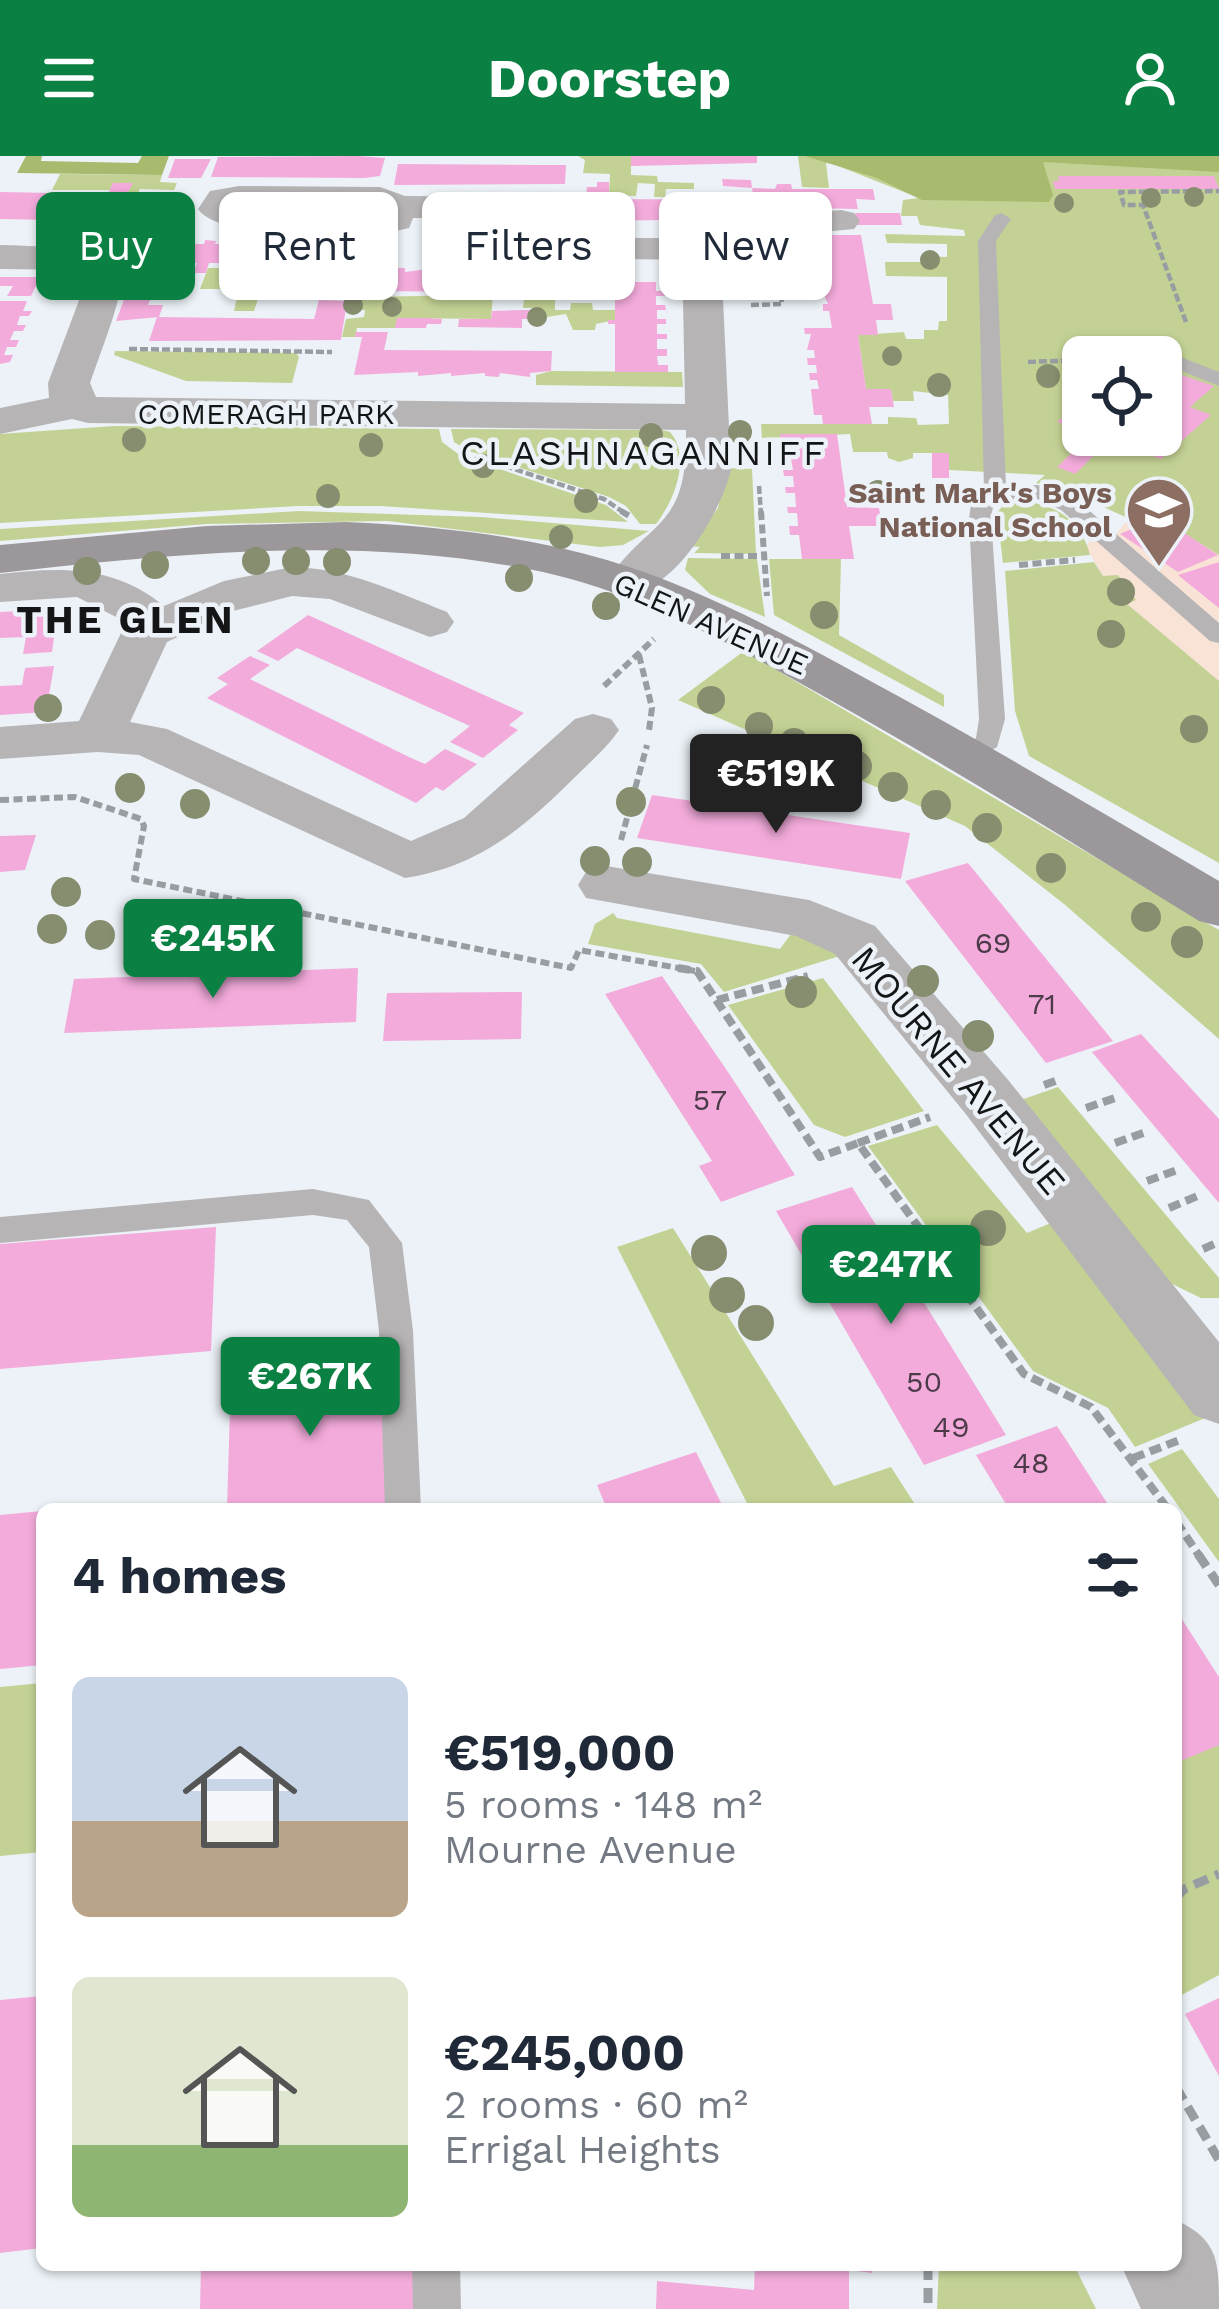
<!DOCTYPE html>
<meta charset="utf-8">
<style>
body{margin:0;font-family:"Work Sans",sans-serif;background:#f2f2f3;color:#1f2937;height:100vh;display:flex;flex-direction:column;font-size:45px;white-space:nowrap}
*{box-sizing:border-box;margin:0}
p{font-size:39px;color:#747a83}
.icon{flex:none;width:66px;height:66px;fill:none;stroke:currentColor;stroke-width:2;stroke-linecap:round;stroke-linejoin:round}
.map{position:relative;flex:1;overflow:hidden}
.panel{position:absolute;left:36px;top:1347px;width:1146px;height:768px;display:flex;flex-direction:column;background:#fff;border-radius:18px;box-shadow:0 3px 9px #0004}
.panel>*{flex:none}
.guide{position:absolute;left:36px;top:36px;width:1149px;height:108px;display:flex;gap:24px}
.tools{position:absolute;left:1062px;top:180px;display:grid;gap:24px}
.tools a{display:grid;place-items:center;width:120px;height:120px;border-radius:18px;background:#fff;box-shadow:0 3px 9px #0004;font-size:60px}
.price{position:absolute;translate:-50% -102px;padding:0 27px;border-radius:12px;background:#0b8043;color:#fff;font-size:39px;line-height:78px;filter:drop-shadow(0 3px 6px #0008)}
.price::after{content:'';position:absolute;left:50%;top:72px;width:36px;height:27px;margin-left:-18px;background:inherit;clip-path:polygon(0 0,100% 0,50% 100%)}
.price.selected{background:#222;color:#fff}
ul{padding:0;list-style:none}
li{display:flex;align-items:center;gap:36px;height:300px;padding:0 36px}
li span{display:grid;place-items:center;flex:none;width:336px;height:240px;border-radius:18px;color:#555}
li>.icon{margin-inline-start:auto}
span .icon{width:144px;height:144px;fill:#fffc;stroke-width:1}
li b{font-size:51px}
h2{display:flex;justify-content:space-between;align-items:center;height:144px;padding:0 36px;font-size:51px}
.pill{padding:0 42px;border-radius:18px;background:#fff;box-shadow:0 3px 9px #0004;font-size:42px;line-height:108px}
.pill.selected{background:#0b8043;color:#fff}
header{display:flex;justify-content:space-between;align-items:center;height:156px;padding:0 36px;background:#0b8043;color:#fff;font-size:54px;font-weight:700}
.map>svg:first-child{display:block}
.education{fill:#f9e2d6}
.green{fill:#c3d294;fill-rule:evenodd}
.forest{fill:#a8ba6d}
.building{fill:#f3abdb}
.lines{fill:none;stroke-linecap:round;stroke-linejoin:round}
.path-far3{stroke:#989da1;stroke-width:4.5;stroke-dasharray:8 3;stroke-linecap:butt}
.path-far2{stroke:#989da1;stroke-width:6;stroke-dasharray:9 4.5;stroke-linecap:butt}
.path-far1{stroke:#989da1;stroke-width:8;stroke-dasharray:12 6;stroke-linecap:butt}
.path{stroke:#989da1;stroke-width:9;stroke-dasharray:15 8;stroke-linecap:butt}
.lane{fill:#b7b4b6;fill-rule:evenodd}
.street{fill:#b7b4b6;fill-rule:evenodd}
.secondary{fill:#9b979a;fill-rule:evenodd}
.tree{fill:#868e6f}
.labels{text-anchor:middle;stroke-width:9;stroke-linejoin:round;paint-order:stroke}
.far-street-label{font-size:30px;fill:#131517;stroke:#ecf2f7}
.far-education-label{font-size:30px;font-weight:bold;fill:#785e54;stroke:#ecf2f7;text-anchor:end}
.number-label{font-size:30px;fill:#4b3a48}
.far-quarter-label{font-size:36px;letter-spacing:3px;fill:#131517;stroke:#ecf2f7}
.street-label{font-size:36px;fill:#131517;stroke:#ecf2f7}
.far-district-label{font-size:39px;font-weight:bold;letter-spacing:3px;fill:#131517;stroke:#ecf2f7}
</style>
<header><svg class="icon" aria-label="menu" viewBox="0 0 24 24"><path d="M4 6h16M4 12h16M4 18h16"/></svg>Doorstep<svg class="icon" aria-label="person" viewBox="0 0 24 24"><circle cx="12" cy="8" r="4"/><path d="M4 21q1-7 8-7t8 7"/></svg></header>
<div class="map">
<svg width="1219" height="2153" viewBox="0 0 1219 2153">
<rect width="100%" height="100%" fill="#ecf2f7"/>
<path class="education" d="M1219,296V536L1126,459L1087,393L1089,383L1116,378L1134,356Z"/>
<g class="green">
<path d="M578,0H631V19L657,20L658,26L694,27V33H666L665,41H654L655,28L638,27L636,40L609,39L610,18L583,17L585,4Z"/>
<path d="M798,0H1219V399L1160,362L1143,368C1107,355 1074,333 1036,327L1045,319L949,314L948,297H913V302L899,306L888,302L887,296H853L850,278L762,282L761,268H888V261L916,262L918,269L949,268L948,239L913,235L914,245H893L891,233H866L858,179L904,176L906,183H924V174H938L939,165H947V121L886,120L885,106H924V100L947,101V88L887,87L885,78L965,80L964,74L920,69L917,60H901L903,44L919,42L833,8L826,7L829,32L802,31ZM1083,201H1161V279H1083Z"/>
<path d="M60,18L162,19L160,26L177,27L174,34L140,33L137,39L127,38L131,27H113L110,34H52Z"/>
<path d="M426,58L559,59L558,80L428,76L422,71Z"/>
<path d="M327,111L323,127L261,134L254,155H234L239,133H200L208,112Z"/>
<path d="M493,139L491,163L398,162L395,172H357L355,181H342L346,163L364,161L365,154H349L352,141Z"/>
<path d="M524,143H555V154H570L571,147H592L593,154H615V164L596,168L595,174H573L566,158L534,163V152H523Z"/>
<path d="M115,195L296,197L299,201L292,227L186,225L114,199Z"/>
<path d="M551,215L682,216L683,231L536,229V219Z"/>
<path d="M114,270L439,273L442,286L461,300L606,349L628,366L380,350H299L0,367V278Z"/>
<path d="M451,273L662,274L670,276C692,301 674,345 656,368H640L626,350L609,341L469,295L454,286Z"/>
<path d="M726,312L752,313L756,398L694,397L700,391L688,390L718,352Z"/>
<path d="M1016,345C1053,346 1081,363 1090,399L1003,407L997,357L1004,348Z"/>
<path d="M299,355L481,361L649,375L623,389L600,391L387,365L206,368L0,385V373Z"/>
<path d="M688,402L757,403L765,461L710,438L685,414Z"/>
<path d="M769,403H841L839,479L944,539V551L774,459Z"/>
<path d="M1094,406L1103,420L1118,419L1136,444L1127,448L1219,525V707L1029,600L1015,555L1005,415Z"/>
<path d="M744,495L1219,774V883L1064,748L965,670L678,544Z"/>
<path d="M613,757L617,762L780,793L796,771L843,799L724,836L701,808L588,788L595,768Z"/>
<path d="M823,822L924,955L845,981L814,969L728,849Z"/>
<path d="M1058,931L1219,1122V1142H1201L1164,1124L1015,946Z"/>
<path d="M937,969L1027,1077L1060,1063L1210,1260L1135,1291L1108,1252L1033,1215L868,990Z"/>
<path d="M673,1072L834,1330L891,1311L918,1353H750L617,1091Z"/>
<path d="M1182,1293L1219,1343V1406L1148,1308Z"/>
<path d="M42,1527V1696L0,1700V1531Z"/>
<path d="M1219,1572V1819L1176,1842V1595Z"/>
<path d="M939,2109H1074L1096,2153H937Z"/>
</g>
<g class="forest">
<path d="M26,0H42L41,5L138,7L142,0H169L162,19L17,17Z"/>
<path d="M805,0H1219V16L1043,6L1053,39L1049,46L922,44L877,22Z"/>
</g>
<g class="building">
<path d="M631,0H757V7L631,10Z"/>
<path d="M218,1L358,0L385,2L380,20L364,22L211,21Z"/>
<path d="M175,3H211L201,22H168Z"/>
<path d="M398,8L537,9H566L565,28L394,29Z"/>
<path d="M1058,20H1214L1219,33H1055L1053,25H1059Z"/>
<path d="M722,23L751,24L752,32L775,33L777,28H791L792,33H873L875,44L856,43L858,53L762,51L761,39H753L752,32L723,30Z"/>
<path d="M597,26H609V43L751,44L753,63L577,65L579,42H586L587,31H597Z"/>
<path d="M113,27H133L127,38L169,39L157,66L0,63V36L108,38Z"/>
<path d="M855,57H900L902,69H857Z"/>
<path d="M813,79H861L873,148H891L893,164H876L878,179H858L866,233H891L894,251H869L872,268H823L822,259H814L811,233H819L817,224H810L809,217H817L816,209H808L807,202H815L814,194H807L811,178H805L804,172H832L829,155H823V148H828L821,133H826L825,126H820L819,119H824L823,111H817L821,97H816L815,92H820Z"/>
<path d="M205,84L216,85L215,88L274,85L273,89L364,85L359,108L209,107L206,117H193L197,107H180L186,88H204Z"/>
<path d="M140,101L178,106L174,118H188L185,127H171L174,118H160L148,149H163L159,161L116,165Z"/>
<path d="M393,112H405V116L436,112V116L461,112L465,116L496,112V117L526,112V117H547L548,113H557L555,137L524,136V142L493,141V136L372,135L375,116H392Z"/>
<path d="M335,119H371L368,131L322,134L323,126H334Z"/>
<path d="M0,121H40L31,140H7L13,130H0Z"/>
<path d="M615,126H656V135H665V140H656V149H665L666,154H657V163H666V168H657V178H667V183H657V193H667V200H657L658,209H668V216H615V168H608V164H615Z"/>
<path d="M319,144L347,145L341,184L149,185L157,161L314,163Z"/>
<path d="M0,145H27L23,155H32L29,160H20L17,169H26L23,175H14L10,184H19L16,191H7L4,199H13L10,206L0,208Z"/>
<path d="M523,154H534V163H522V172L458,171L459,163H491L492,155Z"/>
<path d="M397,162H428L442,163L441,168H427L426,172H395Z"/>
<path d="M356,176H388L384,194L552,195L551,215L530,217V221L500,217L499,221L485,220V217L451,220V217L418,220V216L354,219L362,181H355Z"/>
<path d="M1161,212L1214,230L1190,251L1211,259L1161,303L1110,284L1075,318L1057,311L1091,279H1161Z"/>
<path d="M1083,245V275L1057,266L1072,254Z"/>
<path d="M780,278H837L847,351L879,352L882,370H849L854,403H802L799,379H790L789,370H798L797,357H788L787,351H796L795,337H786L785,331H794L793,320H784L783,314H793L791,303L782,302V296H791L790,285H781Z"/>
<rect x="932" y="297" width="17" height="25"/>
<path d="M1160,361L1218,399L1178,416L1120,378Z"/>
<path d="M1219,406V452L1178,419Z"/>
<path d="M58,453L52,496L23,498L26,481L0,482V456Z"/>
<path d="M308,459L524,557L509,569L518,574L483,602L450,586L470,570L297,492L278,505L257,495Z"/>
<path d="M250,500L270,509L250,523L409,601L425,608L445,593L477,608L443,635L436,631L416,647L207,542L228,528L217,522Z"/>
<path d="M54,510L46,556L0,559V530L22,529L25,512Z"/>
<path d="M652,639L910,677L901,723L637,682Z"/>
<path d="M36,679L25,714L0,716V680Z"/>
<path d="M968,707L1087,853L1113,885L1046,907L905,725Z"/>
<path d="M358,812L356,866L64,877L74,823Z"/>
<path d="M662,820L728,916L795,1019L721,1046L699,1010L712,1005L605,838Z"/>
<path d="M522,836L521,883L383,885L387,837Z"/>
<path d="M1141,878L1219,963V1047L1092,896Z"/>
<path d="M852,1031L876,1069L1006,1279L924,1309L776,1055Z"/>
<path d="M216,1071L211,1195L0,1213V1088Z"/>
<path d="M386,1206L391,1353H227L231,1219Z"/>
<path d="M1057,1270L1087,1316L1111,1353H1009L976,1299Z"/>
<path d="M696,1296L724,1353H607L597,1329Z"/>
<path d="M42,1355V1509L0,1513V1359Z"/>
<path d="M1176,1454L1219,1521V1589L1176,1607Z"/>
<path d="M42,1840V2092L0,2097V1844Z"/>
<path d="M1219,1842V1920L1185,1858Z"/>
<path d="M201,2109H416L418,2153H200Z"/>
<path d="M755,2109H872V2117L849,2114V2153H656L657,2125L754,2134Z"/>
</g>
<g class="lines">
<g class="path-far3">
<path d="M134,94L145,80L174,64"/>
<path d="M751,149L782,148L779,122"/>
<path d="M1186,166L1143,49H1124L1120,36L1219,35"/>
<path d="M129,193L332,196"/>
<path d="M1104,201L1128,192"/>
<path d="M1028,206L1083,204"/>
<path d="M484,303L604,343L626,358"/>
<path d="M759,330L761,358"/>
</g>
<g class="path-far2">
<path d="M621,355L631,361"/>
<path d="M761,355L767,440"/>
<path d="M721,400H763"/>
<path d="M1019,409L1075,404"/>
<path d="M639,499L652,552L649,574"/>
<path d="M604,530L654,483"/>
<path d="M0,644L75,641L141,663L144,670L134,723L571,812L579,794L695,815"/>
<path d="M621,684L647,589"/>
</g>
<g class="path-far1">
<path d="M678,812L697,815L820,1001L858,987L1024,1218L1091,1251L1168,1353"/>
<path d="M717,844L808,820"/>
<path d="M1044,929L1061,923"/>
<path d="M1086,952L1115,942"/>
<path d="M858,987L930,961"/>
<path d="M1115,987L1146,976"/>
<path d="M1147,1025L1180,1013"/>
<path d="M1169,1052L1200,1039"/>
<path d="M1203,1093L1219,1086"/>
<path d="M1133,1302L1182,1283"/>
<path d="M1176,1365L1200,1401"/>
</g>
<g class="path">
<path d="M1198,1398L1219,1429"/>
<path d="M1176,1742L1184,1733L1219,1718"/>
<path d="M1176,1931L1219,2004"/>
<path d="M928,2109V2153"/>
</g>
<g class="lane">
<path d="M1002,57L1011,63L996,85L1006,330L1040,329L1077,344L1219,467V487L1210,485L1061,354L1037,343L1001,344L993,351L991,362L1005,563L997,591L969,609L956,601L976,582L979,563L969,362L971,349L984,335L978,85L995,59Z"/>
<path d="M1163,185L1183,202L1219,216V230L1169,210L1153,191Z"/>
<path d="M313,1033L369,1044L402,1087L413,1175L421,1353H385L379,1175L369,1091L347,1064L313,1059L0,1087V1061Z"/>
<path d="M412,2109H460L461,2153H413Z"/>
</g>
<g class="street">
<path d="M239,30L380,31L405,40L564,41L577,44L583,52L577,60L564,63L413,62L409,72L396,75C354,75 222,87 198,53L210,35Z"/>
<path d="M841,54L854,57L860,65L854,73L802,78L764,98L728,104L723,143L731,314C720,360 666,451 612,437L605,427C652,359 688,375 686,274L88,267L72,263L0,278V252L49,242L48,227L84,131V119L74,114L0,113V89C147,93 136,97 90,227L96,241L685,248L683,143L689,104L498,101L485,98L479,90L485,82H736L781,59Z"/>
<path d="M292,411C348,412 396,436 447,456L454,466L447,476L430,481L330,443L292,440L233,455L167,486L130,566L167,573L411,685L464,662L575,563L593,558L611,563L619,574C607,592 589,607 573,623C523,673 477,711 405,722L139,599L98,596L0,603V571L79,565L121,477L122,464L77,441L0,446V418C61,411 114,409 164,450L224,425Z"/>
<path d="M606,710L809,744L875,770L1009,925L1219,1186V1268L1194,1259L965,957L835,798L796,780L586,742L578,729L586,716Z"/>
<path d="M1176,2064C1219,2084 1219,2106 1219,2153H1141L1121,2109H1176Z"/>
</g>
<path class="secondary" d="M346,366C434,370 521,379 607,404C697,431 781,476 863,521C984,586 1101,656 1219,725V770L1199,765C1075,688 952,612 825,541C736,491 643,438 543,416C363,378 180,397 0,417V389L207,370Z"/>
</g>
<g class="tree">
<circle cx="1194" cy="41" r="10"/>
<circle cx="1151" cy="42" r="10"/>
<circle cx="1064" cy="47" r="10"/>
<circle cx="478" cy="73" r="10"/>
<circle cx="530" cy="74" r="10"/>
<circle cx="66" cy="81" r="10"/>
<circle cx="930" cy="104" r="10"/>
<circle cx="353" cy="149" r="10"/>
<circle cx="392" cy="151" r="10"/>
<circle cx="537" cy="161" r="10"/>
<circle cx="892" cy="200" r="10"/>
<circle cx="1048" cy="220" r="12"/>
<circle cx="939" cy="229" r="12"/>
<circle cx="740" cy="276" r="12"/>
<circle cx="651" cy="279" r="12"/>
<circle cx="134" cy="284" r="12"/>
<circle cx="371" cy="289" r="12"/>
<circle cx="483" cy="310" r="12"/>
<circle cx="878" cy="336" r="12"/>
<circle cx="328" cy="340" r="12"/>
<circle cx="586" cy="345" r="12"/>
<circle cx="561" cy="381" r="12"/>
<circle cx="256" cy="405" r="14"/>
<circle cx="296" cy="405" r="14"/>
<circle cx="337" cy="406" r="14"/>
<circle cx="155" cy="409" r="14"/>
<circle cx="87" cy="415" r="14"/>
<circle cx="519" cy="422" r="14"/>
<circle cx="1121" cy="436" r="14"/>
<circle cx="606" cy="450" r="14"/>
<circle cx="824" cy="459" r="14"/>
<circle cx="1111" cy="478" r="14"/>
<circle cx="711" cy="544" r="14"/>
<circle cx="48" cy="552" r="14"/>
<circle cx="759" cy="570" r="14"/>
<circle cx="1194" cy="573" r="14"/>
<circle cx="794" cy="586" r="14"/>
<circle cx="857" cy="610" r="15"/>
<circle cx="893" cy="631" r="15"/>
<circle cx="130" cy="632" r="15"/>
<circle cx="631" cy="646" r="15"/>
<circle cx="195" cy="648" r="15"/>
<circle cx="936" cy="649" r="15"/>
<circle cx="987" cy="672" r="15"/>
<circle cx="595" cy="705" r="15"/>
<circle cx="637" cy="706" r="15"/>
<circle cx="1051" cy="712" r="15"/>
<circle cx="66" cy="736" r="15"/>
<circle cx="1146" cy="761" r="15"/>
<circle cx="52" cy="773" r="15"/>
<circle cx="100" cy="779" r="15"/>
<circle cx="1187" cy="786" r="16"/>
<circle cx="923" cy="825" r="16"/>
<circle cx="801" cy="836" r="16"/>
<circle cx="978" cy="880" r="16"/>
<circle cx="988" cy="1072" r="18"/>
<circle cx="709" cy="1097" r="18"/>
<circle cx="727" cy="1139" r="18"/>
<circle cx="756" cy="1167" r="18"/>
</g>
<defs>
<symbol id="school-pin" viewBox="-11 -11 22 30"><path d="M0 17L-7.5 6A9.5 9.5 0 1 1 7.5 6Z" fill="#8d6e63" stroke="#ecf2f7"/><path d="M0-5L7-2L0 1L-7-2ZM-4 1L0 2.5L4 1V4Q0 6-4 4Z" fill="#fff"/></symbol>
</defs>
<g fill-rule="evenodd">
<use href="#school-pin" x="1121" y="316" width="76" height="104"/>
</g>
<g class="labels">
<g class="far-street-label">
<text x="266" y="268">COMERAGH PARK</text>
<text transform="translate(711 468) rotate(24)" y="10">GLEN AVENUE</text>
</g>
<g class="far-education-label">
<text x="1112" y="347">Saint Mark's Boys<tspan x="1112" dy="34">National School</tspan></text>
</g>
<g class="number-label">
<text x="993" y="797">69</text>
<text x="1042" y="858">71</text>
<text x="710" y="954">57</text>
<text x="924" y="1236">50</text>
<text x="951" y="1281">49</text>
<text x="1031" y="1317">48</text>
</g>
<g class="far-quarter-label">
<text x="644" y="309">CLASHNAGANNIFF</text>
</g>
<g class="street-label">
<text transform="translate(959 914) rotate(50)" y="13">MOURNE AVENUE</text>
</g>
<g class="far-district-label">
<text x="126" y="477">THE GLEN</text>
</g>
</g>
</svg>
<div class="tools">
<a><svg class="icon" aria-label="locate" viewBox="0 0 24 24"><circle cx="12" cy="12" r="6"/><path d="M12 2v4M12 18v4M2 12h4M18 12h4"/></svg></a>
</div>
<b class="price selected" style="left:776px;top:680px">€519K</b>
<b class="price" style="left:213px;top:845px">€245K</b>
<b class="price" style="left:891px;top:1171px">€247K</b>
<b class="price" style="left:310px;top:1283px">€267K</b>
<div class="guide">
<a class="pill selected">Buy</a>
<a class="pill">Rent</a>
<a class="pill">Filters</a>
<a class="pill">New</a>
</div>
<section class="panel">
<h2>4 homes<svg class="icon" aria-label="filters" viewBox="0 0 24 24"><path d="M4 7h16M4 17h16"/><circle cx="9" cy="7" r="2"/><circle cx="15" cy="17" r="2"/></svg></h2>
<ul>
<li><span style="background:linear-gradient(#c9d6e8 60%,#b9a48a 0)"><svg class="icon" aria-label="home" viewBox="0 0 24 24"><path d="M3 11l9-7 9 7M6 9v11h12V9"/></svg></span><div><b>€519,000</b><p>5 rooms · 148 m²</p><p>Mourne Avenue</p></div></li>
<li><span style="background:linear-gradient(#dfe7d0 70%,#8fb573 0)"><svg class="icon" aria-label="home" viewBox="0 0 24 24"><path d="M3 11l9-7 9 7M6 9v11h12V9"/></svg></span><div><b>€245,000</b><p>2 rooms · 60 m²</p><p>Errigal Heights</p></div></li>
</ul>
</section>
</div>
